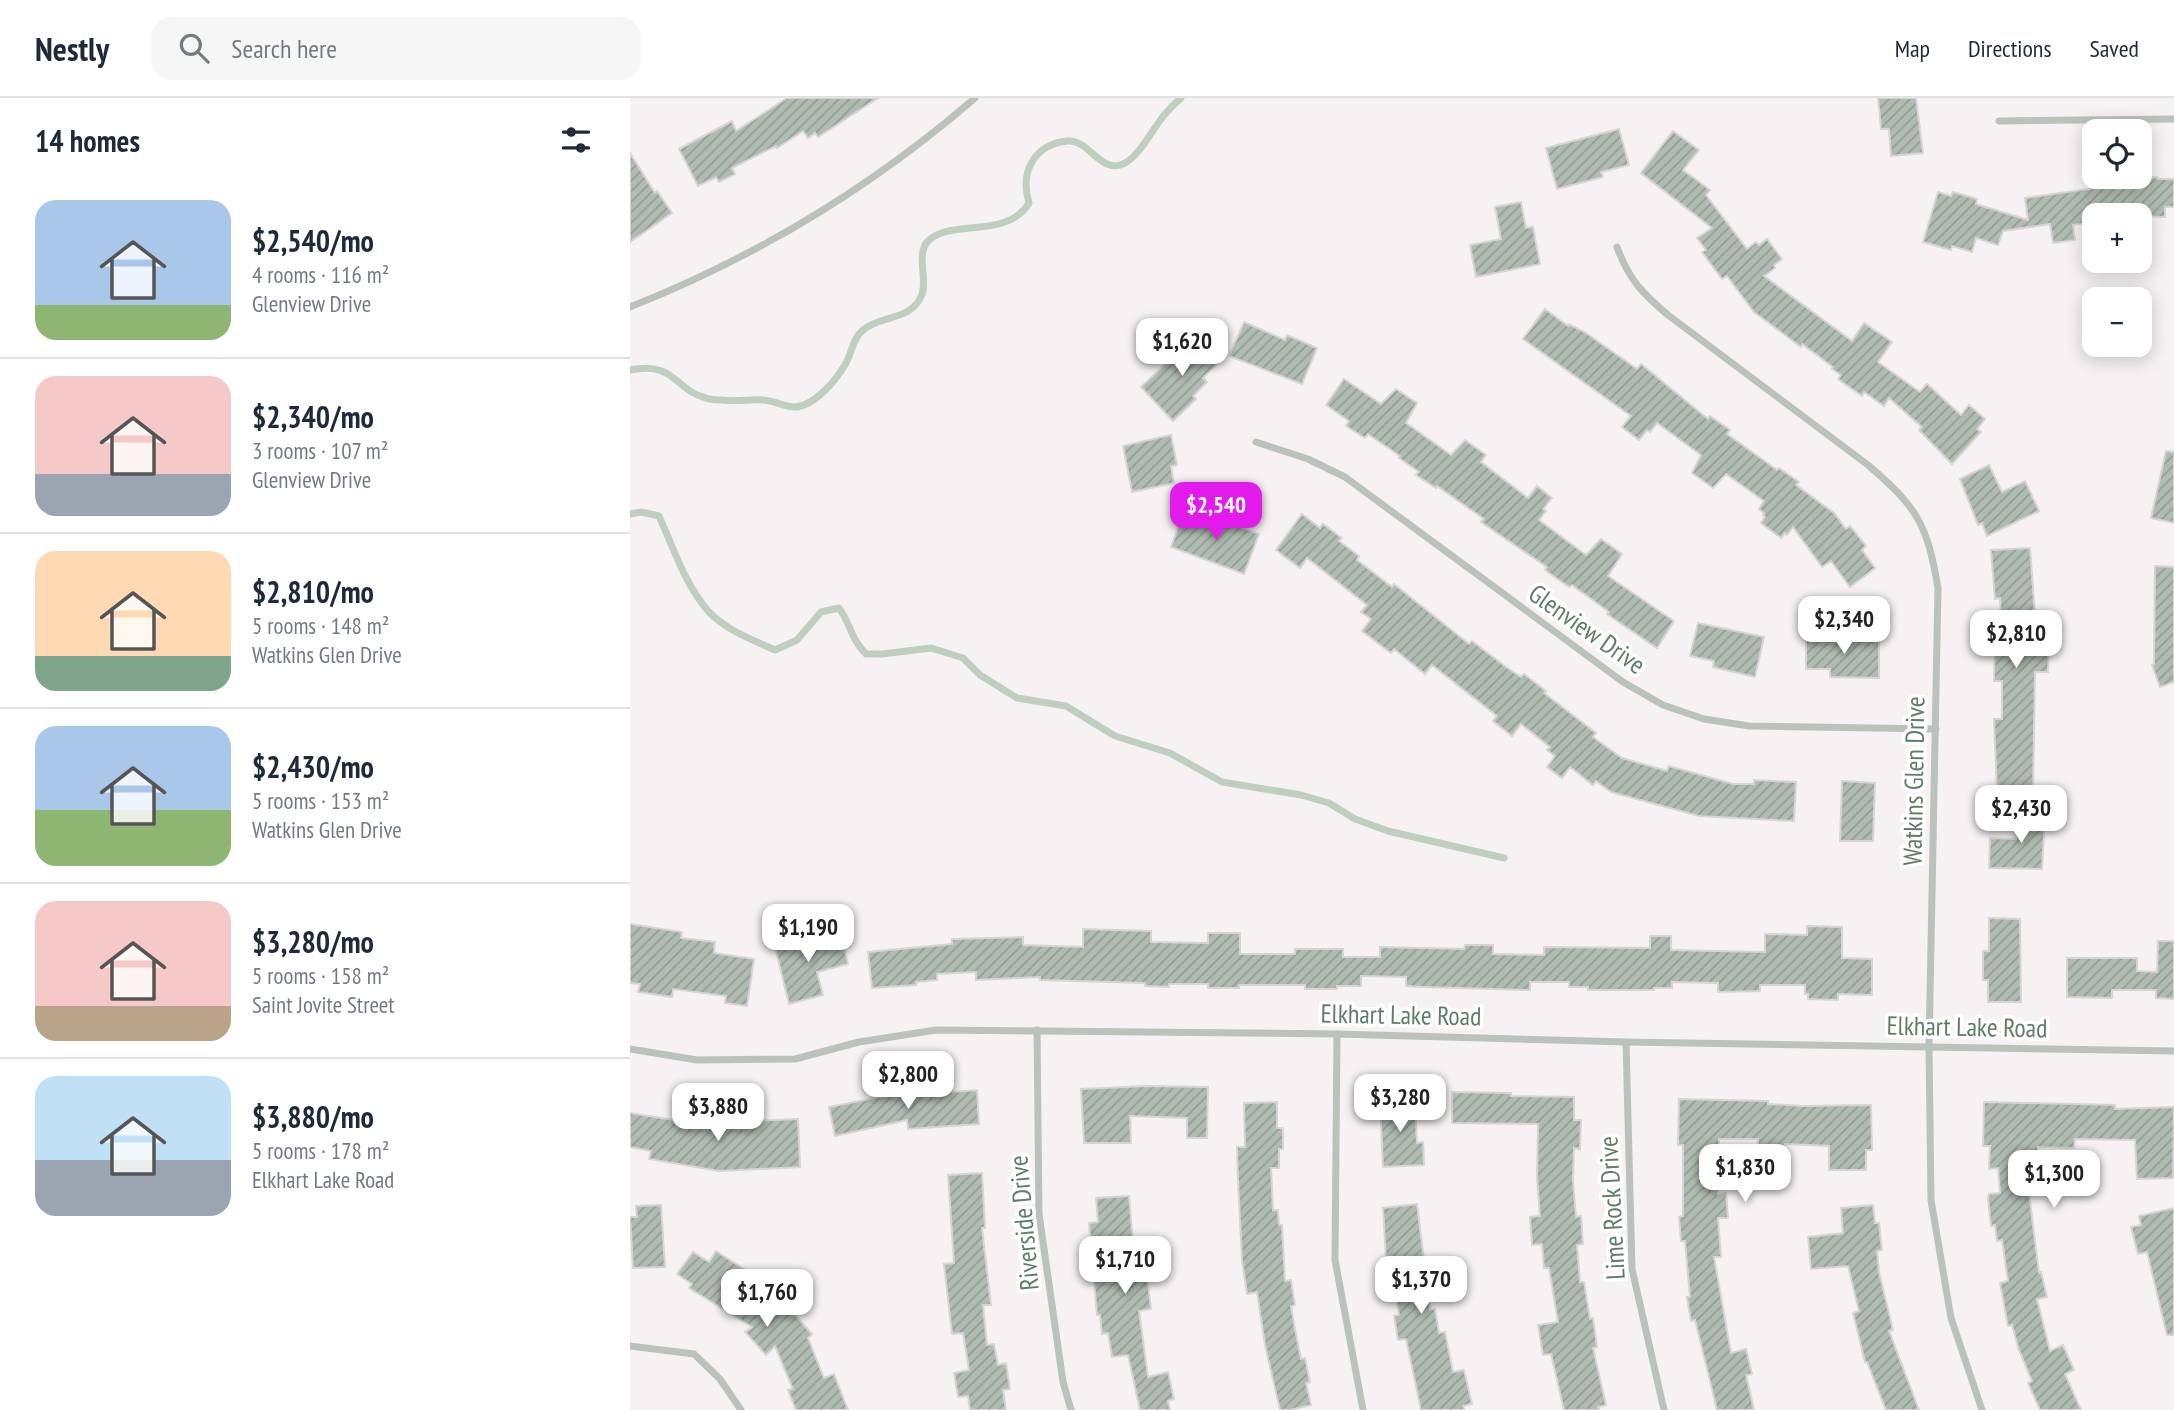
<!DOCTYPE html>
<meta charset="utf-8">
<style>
body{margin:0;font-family:"PT Sans Narrow",sans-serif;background:#f6f6f7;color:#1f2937;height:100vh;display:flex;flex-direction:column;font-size:26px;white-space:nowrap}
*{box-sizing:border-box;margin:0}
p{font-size:23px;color:#747a83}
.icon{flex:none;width:38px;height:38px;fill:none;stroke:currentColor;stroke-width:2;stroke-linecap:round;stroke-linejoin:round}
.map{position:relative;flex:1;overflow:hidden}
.details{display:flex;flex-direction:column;background:#fff;width:630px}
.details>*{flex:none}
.tools{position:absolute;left:1452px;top:21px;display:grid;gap:14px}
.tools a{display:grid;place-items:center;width:70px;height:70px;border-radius:14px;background:#fff;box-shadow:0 4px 18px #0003;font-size:35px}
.price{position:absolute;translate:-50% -60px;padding:0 16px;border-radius:14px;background:#fff;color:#222;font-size:23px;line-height:46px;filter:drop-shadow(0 2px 4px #0008)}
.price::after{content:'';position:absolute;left:50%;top:42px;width:21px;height:16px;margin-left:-10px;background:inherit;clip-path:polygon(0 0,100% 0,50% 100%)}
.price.current{background:#e21bec;color:#fff}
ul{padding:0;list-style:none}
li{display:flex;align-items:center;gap:21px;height:175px;padding:0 35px}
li+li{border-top:2px solid #e0e1e3}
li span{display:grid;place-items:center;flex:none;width:196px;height:140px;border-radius:21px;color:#555}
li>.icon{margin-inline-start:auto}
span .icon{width:84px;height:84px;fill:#fffc;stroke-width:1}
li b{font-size:30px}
h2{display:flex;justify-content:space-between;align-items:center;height:84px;padding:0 35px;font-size:30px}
header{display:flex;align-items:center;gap:42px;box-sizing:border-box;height:98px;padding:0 35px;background:#fff;border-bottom:2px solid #e0e1e3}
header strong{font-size:33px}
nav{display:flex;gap:38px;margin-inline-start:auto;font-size:24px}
.search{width:490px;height:63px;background:#f6f6f7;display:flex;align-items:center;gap:18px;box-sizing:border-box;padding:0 24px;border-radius:21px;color:#747a83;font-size:26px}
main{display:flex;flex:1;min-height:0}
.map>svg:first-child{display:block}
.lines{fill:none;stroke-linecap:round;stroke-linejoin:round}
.stream{stroke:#bfcfbf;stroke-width:7}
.building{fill:url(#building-hatch);stroke:#d7d4d5;stroke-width:2}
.street{stroke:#b9c3bb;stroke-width:7}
.labels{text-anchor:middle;stroke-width:7;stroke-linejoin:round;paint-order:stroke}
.street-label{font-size:26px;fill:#5f7e64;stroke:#fff}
</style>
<header>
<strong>Nestly</strong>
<div class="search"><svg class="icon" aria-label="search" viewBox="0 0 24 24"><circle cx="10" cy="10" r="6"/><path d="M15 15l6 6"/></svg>Search here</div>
<nav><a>Map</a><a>Directions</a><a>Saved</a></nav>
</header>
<main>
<section class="details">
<h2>14 homes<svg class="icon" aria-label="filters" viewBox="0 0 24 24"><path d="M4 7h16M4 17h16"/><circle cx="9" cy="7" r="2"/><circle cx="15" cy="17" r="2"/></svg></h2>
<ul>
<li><span style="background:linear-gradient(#a9c7e8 75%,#8fb573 0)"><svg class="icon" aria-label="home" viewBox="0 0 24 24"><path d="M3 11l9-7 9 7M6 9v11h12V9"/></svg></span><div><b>$2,540/mo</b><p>4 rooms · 116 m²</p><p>Glenview Drive</p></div></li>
<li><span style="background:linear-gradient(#f6c9c9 70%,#9aa5b1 0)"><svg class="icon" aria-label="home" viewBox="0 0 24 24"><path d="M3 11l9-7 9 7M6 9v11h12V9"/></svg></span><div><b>$2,340/mo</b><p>3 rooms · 107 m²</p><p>Glenview Drive</p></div></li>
<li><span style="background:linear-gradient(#ffd9b3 75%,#7fa58c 0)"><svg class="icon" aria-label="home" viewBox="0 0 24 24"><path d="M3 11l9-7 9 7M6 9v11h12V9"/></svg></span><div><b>$2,810/mo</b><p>5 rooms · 148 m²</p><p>Watkins Glen Drive</p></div></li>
<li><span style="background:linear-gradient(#a9c7e8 60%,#8fb573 0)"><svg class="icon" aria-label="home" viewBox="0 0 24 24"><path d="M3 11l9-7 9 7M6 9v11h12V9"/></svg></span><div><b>$2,430/mo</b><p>5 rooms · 153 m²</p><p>Watkins Glen Drive</p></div></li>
<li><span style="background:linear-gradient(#f6c9c9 75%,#b9a48a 0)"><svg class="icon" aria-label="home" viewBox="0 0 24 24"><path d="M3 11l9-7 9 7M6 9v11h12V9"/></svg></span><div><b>$3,280/mo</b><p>5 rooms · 158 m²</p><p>Saint Jovite Street</p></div></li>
<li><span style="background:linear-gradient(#bfe0f5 60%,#9aa5b1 0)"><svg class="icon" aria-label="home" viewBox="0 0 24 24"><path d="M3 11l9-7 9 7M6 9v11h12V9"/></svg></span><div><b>$3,880/mo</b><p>5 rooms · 178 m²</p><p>Elkhart Lake Road</p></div></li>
</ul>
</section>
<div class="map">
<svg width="1544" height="1312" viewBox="0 0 1544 1312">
<defs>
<pattern id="building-hatch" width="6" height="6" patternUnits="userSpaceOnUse" patternTransform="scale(1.75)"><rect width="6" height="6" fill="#b0bcb1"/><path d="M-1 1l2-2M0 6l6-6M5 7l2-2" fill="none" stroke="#929e94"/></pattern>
</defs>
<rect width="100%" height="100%" fill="#f6f2f3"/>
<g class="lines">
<g class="stream">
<path d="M0,272C46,263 44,292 76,300C81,302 87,302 92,302C106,304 120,301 134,302C145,303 155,309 165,309C185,308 207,281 216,265C222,254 223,240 233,232C251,217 279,223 291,199C299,183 285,157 298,143C320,120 377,142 399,105C390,75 403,46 438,43C457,41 470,73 490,67C505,64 520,36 529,24C535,15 543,7 551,0"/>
<path d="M0,416L11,414L29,418C44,451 55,487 79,514C96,532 123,542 145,552L167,542L191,514L209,510C222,528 220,540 236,556H252L301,550L333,560L350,577L387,600L436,608L485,638L540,655L592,684L671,697L699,705L725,721L758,733L874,760"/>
</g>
</g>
<g class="building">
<path d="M157,0H248L188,39L185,35L178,40L173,33L147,50L146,48L102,70L105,76L89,84L86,79L68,88L49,51L102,23L106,33Z"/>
<path d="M1248,0H1286L1293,55L1261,58L1259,31H1251Z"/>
<path d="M989,31L999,67L971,74L973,79L927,91L916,50Z"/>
<path d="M1043,33L1069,52L1053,72L1080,92L1076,97L1117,151L1126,144L1129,147L1137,141L1152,161L1144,167L1145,170L1134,178L1222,243L1234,225L1262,244L1248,264L1290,294L1297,286L1331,317L1339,307L1355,321L1347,331L1351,334L1322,366L1289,332L1292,329L1259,300L1254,308L1234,294L1232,298L1208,281L1211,277L1202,271L1203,269L1172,246L1171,249L1124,214L1097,178L1092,181L1072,154L1076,152L1067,140L1082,130L1011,75Z"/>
<path d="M0,55L25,95L27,93L42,115L0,144Z"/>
<path d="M1527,79V81H1544V109H1535V119L1465,117V124L1443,127L1445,142L1423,145L1420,126L1373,133L1368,147L1346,140L1342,154L1322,148L1321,152L1293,144L1308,94L1321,98L1323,94L1347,101L1346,106L1398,122L1395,100L1487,87V80Z"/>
<path d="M891,104L896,130L903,129L910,166L846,179L840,147L871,141L865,109Z"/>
<path d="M915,211L938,228L939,226L956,235L1007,271L1011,266L1078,321L1080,318L1100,332L1097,336L1147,372L1149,370L1169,384L1166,387L1204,415L1216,431L1220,428L1236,448L1232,452L1245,470L1220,489L1201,463L1192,469L1163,429L1157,437L1155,435L1151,440L1131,425L1135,419L1133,417L1134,415L1129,411L1134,403L1096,376L1083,390L1062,375L1071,357L1027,325L1020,334L1017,332L1009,342L992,329L1001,318L893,241Z"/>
<path d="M614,224L655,242L657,237L687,250L672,286L599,258Z"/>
<path d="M566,237L591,262L573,280L577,284L563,298L566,301L543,323L511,289Z"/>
<path d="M714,281L751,306L766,291L787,305L776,325L821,357L835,342L856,357L851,364L898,400L907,388L922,400L913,411L916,413L909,422L956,457L971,441L992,456L978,478L1044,523L1027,550L977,516L979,514L942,487L939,489L915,472L917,469L851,424L854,421L807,388L806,390L786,377L789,374L769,360L770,358L738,336L735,340L716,328L719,323L696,307Z"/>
<path d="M541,337L547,367L541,368L544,385L502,394L493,348Z"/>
<path d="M1536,353L1544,354V425L1521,420Z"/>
<path d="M1359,367L1372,394L1395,383L1409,413L1357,438L1352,425L1348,427L1330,381Z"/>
<path d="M553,416L579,426L582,418L629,436L614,476L541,449Z"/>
<path d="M672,416L690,430L693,426L712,440L709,443L729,458L727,462L762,489L764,486L839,546L842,543L876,569L891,579L894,576L916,593L914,595L966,635L963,639L992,660L1037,673L1039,668L1103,686H1124V682L1166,684L1164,723L1069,718L981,694L966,683L963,687L940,669L932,680L917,669L925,658L917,652L920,649L891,626L882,638L863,623L867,618L802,567L795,576L764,551L761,555L732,533L741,521L731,514L737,507L677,460L670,470L646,452Z"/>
<path d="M1400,450L1407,544H1419L1418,574H1405L1403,695L1367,694L1364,621H1372V583H1364L1365,539H1372L1370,500L1365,501L1361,452Z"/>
<path d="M1525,468L1544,469V584L1530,589L1522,567L1524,566Z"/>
<path d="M1068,525L1134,539L1125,579L1083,569L1084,563L1060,558Z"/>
<path d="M1176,539L1249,540V580L1200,579V571H1176Z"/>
<path d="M1212,683L1245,685L1243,743H1210Z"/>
<path d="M1387,715H1415L1412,771L1359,770L1360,740L1386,741Z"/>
<path d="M1359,820L1390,821L1391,904H1358V882H1353V853H1359Z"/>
<path d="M0,826L52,834L51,840L85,844L84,855L124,861L117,908L95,905L96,898L43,891L42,899L8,894L10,886L0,885Z"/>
<path d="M1177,828L1212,829V860L1242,861V897L1208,896V902L1178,901V896H1175V887H1130V893L1088,894V885L1042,884V890H1024V892H958V889H939V884H900V892L795,889L776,888V879L731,878V888H707V891H675V887H609V890H578V886H539V889L515,888V885L410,882V879L346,882V874L307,876V882L286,884V887L242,890L238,854L322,846V841L393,839V847L453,849V831L521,833V844L578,845V835H610V856H665V851H713V859H750V849L834,851L835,847H863V856L914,857V849L1020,850V838H1041V852L1135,854V836L1177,837Z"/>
<path d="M175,837L177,845L211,837L218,866L187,874L193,897L159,906L144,845Z"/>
<path d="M1528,843H1544V901L1526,900V892H1482V900L1437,899V860H1507V873L1527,874Z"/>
<path d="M517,988L578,989L577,1040H557V1020L500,1018L501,1045H454L451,991Z"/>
<path d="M321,991L322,994L347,992L349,1026L278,1031L277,1022L205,1038L199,1009L255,998Z"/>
<path d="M822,994L881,995V998L944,999V1022H951L950,1051L944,1050L943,1083L946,1119L951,1118L953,1146L947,1147L950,1184H954L960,1221L963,1220L967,1249L963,1250L976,1307L968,1309L969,1312H934L921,1256L913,1257L908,1227L928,1224L919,1170H914L912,1146L902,1147L900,1119L910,1118L907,1079L908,1026L822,1025Z"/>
<path d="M785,1001L787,1045L793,1044L794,1067L753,1069L750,1003Z"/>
<path d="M1049,1001L1138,1003V1006L1172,1008L1241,1007L1242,1052H1236V1072H1199V1048L1155,1046L1154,1056H1128V1041H1089L1088,1096L1096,1095L1098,1120H1088L1091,1159H1084L1101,1255L1116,1251L1122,1276L1116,1277L1124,1312H1087L1065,1222L1061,1223L1057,1199H1060L1055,1143H1051L1049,1119L1053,1118V1047H1048Z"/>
<path d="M647,1004V1030H653V1051H649V1070H641L643,1112H648L649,1127H652L655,1183L661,1182L665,1207L661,1208L665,1231L671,1261L675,1260L680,1284L676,1285L681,1307L660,1312H650L635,1247L627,1194L617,1196L612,1162L608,1083L607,1049H615L614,1005Z"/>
<path d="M1354,1004L1485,1007V1011L1544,1009L1543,1080L1507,1081L1505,1042L1445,1041L1444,1050L1408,1049L1407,1071H1396L1409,1175L1411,1174L1417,1199L1407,1201L1420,1253L1433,1247L1444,1272L1435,1276L1451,1312H1410L1398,1285L1402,1283L1389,1252L1382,1227L1378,1228L1370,1185L1378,1183L1372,1142L1367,1143L1365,1127L1361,1128L1358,1101L1359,1096L1370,1095L1368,1070L1359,1071L1360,1048H1353Z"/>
<path d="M0,1015L69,1026L70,1019L99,1024L168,1021L170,1069L89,1073L19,1061L21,1053L0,1049Z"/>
<path d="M352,1075L355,1130H352L361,1207H353L357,1247L364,1246L368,1267L376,1265L380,1291L373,1292L376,1312H340L338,1298L328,1299L324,1275L339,1272L333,1235L322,1236L314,1166L324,1165L318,1077Z"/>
<path d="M499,1098L503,1145L518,1144L519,1163H515L521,1211L509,1213L518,1279L538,1274L544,1301L538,1303L540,1312H510L498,1257L482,1259L478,1235L472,1236L470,1217H467L459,1125L468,1124L466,1100Z"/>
<path d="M787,1106L800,1211H805L809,1235L815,1234L823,1274L834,1272L842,1306L833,1308L834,1312H791L776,1241L768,1242L764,1218L769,1217L760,1160H756L753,1110Z"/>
<path d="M31,1107L35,1169L3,1170L0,1119H7L6,1108Z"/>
<path d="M1243,1107L1245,1125H1249L1252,1152L1247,1153L1249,1174L1263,1232L1259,1233L1289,1312H1256L1237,1264H1235L1223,1215L1229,1213L1218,1168L1181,1171L1178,1139L1213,1135L1211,1110Z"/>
<path d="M1544,1110V1237H1537L1517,1154L1508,1156L1501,1129L1511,1127L1509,1118Z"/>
<path d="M86,1153L123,1177L119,1183L144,1211L153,1203L182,1236L178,1240L194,1280L204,1276L218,1312H166L158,1292L163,1291L145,1248L136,1257L115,1234L122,1229L59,1190L62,1186L47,1176L63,1154L79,1164Z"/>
</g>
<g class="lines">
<g class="street">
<path d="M1369,23L1544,21"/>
<path d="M987,149C999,182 1013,196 1038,217L1238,367C1288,410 1297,426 1308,490L1299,949L1301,1102L1321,1220L1352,1312"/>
<path d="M0,209C126,159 242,89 345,0"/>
<path d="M626,344L678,361L715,379L993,584L1033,607L1074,621L1119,628L1306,631"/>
<path d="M407,932L409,1116L433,1284L441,1312"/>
<path d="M707,936L705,1162L733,1312"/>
<path d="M996,944L1002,1171L1034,1312"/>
<path d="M0,951L67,962L165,961L229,944L306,932L707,936L996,944L1544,953"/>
<path d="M0,1248L64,1256L90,1281L111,1312"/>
</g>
</g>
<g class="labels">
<g class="street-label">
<text transform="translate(957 531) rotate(35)" y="9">Glenview Drive</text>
<text transform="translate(1284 683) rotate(-89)" y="9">Watkins Glen Drive</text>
<text transform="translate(771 917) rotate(1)" y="9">Elkhart Lake Road</text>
<text transform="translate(1337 929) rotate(1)" y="9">Elkhart Lake Road</text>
<text transform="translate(982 1110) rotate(-93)" y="9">Lime Rock Drive</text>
<text transform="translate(394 1125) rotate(-95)" y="9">Riverside Drive</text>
</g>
</g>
</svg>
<div class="tools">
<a><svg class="icon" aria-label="locate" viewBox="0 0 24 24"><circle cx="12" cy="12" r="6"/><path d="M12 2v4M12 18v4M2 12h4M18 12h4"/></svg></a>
<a>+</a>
<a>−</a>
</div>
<b class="price" style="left:552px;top:280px">$1,620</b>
<b class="price current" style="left:586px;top:444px">$2,540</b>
<b class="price" style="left:1214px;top:558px">$2,340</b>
<b class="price" style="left:1386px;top:572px">$2,810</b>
<b class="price" style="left:1391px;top:747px">$2,430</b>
<b class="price" style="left:178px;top:866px">$1,190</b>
<b class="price" style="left:278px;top:1013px">$2,800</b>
<b class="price" style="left:770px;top:1036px">$3,280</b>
<b class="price" style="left:88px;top:1045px">$3,880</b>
<b class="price" style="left:1115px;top:1106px">$1,830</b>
<b class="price" style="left:1424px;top:1112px">$1,300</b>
<b class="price" style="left:495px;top:1198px">$1,710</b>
<b class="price" style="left:791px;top:1218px">$1,370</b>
<b class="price" style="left:137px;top:1231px">$1,760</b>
</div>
</main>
